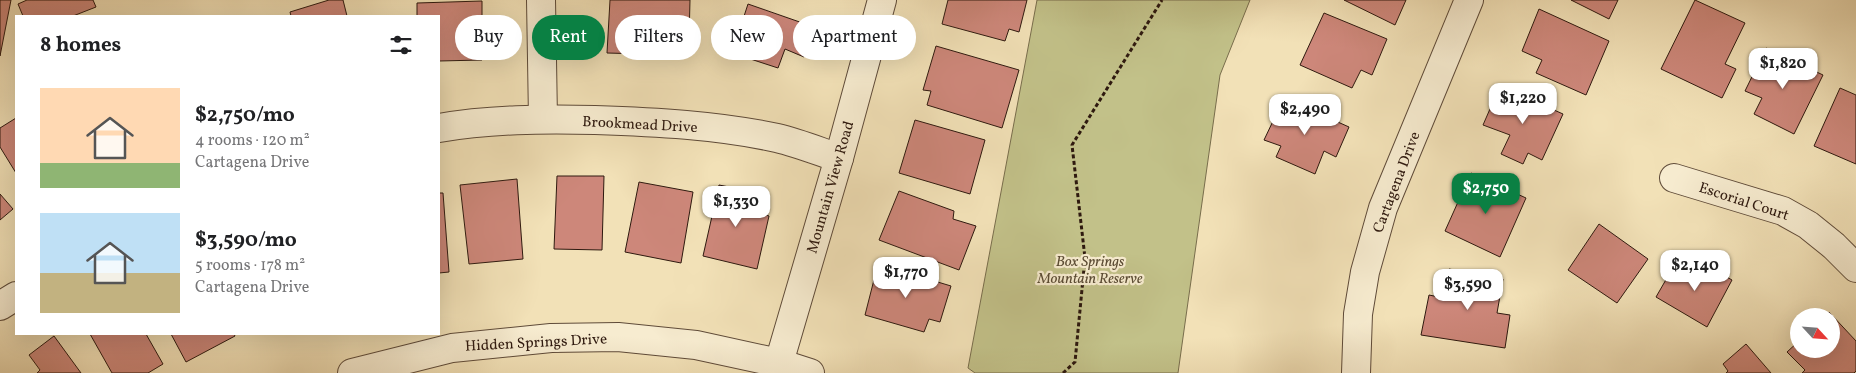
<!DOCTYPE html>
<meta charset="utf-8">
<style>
body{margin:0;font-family:Vollkorn,serif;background:#f6f6f6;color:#202124;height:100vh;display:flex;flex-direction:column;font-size:19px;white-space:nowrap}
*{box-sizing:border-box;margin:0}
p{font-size:16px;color:#757577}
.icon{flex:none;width:28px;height:28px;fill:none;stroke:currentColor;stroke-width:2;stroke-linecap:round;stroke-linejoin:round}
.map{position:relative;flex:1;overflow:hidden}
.drawer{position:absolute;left:15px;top:15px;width:425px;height:320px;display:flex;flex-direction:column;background:#fff;border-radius:0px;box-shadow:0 5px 20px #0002}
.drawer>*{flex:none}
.hud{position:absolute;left:455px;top:15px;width:475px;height:45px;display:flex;gap:10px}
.needle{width:32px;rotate:116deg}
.tools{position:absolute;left:1790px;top:308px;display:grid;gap:10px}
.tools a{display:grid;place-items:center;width:50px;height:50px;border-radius:50%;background:#fff;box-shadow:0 5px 20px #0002;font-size:25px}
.price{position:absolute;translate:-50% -42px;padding:0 11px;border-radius:10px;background:#fff;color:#222;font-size:16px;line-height:32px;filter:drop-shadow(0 1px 2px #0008)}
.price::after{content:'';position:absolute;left:50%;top:30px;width:15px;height:11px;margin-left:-8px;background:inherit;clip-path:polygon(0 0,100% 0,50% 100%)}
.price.current{background:#0b8043;color:#fff}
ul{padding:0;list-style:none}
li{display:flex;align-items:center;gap:15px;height:125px;padding:0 25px}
li span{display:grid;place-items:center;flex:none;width:140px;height:100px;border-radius:0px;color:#555}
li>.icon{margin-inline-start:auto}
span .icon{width:60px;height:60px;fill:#fffc;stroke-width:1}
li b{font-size:21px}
h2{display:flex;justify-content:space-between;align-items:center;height:60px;padding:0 25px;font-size:21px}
.pill{padding:0 18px;border-radius:22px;background:#fff;box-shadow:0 5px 20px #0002;font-size:18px;line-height:45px}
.pill.current{background:#0b8043;color:#fff}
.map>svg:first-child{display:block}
.green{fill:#c2c189;stroke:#786d4c}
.building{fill:#cd877a;stroke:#2e190f}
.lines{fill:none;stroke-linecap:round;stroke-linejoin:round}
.minor-casing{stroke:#5f4b39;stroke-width:30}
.path{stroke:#2e190f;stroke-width:3;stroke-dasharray:4 2.5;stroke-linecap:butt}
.minor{stroke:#f7ecd0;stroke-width:28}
.labels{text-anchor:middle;stroke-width:4.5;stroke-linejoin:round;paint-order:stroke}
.street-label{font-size:15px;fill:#2e190f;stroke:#f7ecd0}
.park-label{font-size:15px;font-style:italic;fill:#5a4b34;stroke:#f7ecd0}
</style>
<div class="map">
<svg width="1856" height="373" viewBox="0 0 1856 373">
<rect width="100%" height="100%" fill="#f2e1b7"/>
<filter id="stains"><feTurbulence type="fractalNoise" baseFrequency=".004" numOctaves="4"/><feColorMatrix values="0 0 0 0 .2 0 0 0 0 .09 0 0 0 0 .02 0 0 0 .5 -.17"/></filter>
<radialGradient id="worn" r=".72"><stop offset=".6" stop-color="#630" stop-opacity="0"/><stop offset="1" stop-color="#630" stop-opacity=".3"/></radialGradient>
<path class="green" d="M1037,0H1250L1220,75L1178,373H975L968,368Z"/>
<g class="building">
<path d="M0,0H11L0,56Z"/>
<path d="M27,0H93L96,7L73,16H23L18,4Z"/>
<path d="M329,0H343L347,16H291L290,12Z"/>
<path d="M610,0H690L689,39L682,38L681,55L607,53Z"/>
<path d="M948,0H1027L1019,32L1009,29L1005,41L942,24Z"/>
<path d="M1344,0H1406L1395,25Z"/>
<path d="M1571,0H1618L1609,19Z"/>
<path d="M1695,0L1745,23L1725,64L1736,69L1722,98L1661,69Z"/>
<path d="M482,1V60L439,61V16H417V3Z"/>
<path d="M748,4L814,27L804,57L785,49L778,68L732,53Z"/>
<path d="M1539,9L1609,41L1586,95L1536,73L1542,60L1522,51Z"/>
<path d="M1324,13L1387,39L1372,75L1361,70L1352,88L1300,65Z"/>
<path d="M936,46L1019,70L1002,128L927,105L931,91L923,90Z"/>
<path d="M1766,48L1823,75L1794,134L1754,114L1762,98L1745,91Z"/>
<path d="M1500,86L1563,114L1542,160L1528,153L1523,164L1501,154L1510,135L1483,125Z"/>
<path d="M1840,88L1856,95V164L1814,146Z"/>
<path d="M1284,98L1349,127L1336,157L1324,151L1315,174L1276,157L1281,146L1264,140Z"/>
<path d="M16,118V173L0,147V128Z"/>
<path d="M915,120L985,140L970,194L899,173Z"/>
<path d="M1471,173L1526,198L1500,257L1445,231Z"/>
<path d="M557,176H604L602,250L554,249Z"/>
<path d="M517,179L523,259L469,264L460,185Z"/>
<path d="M639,182L693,192L681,263L625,252Z"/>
<path d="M719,185L760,193L756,211L769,216L757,269L703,256Z"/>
<path d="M899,191L954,211L953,219L976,226L959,270L879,240Z"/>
<path d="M439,193H443L449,272L439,273Z"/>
<path d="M0,194L13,209L0,220Z"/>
<path d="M1599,224L1648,259L1617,303L1568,270Z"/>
<path d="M878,264L951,286L940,322L929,319L924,332L865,315Z"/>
<path d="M1675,264L1697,274L1704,264L1732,280L1707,327L1656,297Z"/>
<path d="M1449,269L1503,279L1497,313L1510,315L1505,348L1421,335L1429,295L1444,298Z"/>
<path d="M1829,312L1856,341V371L1854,373H1802L1805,370L1787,352L1799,341V349H1831V316H1825Z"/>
<path d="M90,334H146L163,364L148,373H112Z"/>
<path d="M171,334H234L235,336L186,362Z"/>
<path d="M54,336L81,373H37L40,370L29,355Z"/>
<path d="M1746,344L1771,373H1726L1728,371L1723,364Z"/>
</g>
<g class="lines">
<defs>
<g id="minor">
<path d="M541,0L543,119"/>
<path d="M439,128C490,119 543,119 595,120C655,122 717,125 777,138C798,143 818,151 839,158"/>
<path d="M1674,178L1783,211L1808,225L1834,246L1856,268"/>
<path d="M0,306L16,296"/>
<path d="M352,373L452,348L551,338L618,337L696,345L779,363L810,373"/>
<path d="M776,373L839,158L882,0"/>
<path d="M1356,373L1358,314L1365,272L1383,208L1469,0"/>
</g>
</defs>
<use href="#minor" class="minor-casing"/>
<path class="path" d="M1063,373L1075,362L1085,258L1072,145L1162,0"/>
<use href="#minor" class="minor"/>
</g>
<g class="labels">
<g class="street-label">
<text transform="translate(640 124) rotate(3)" y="5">Brookmead Drive</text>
<text transform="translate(1396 182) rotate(-69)" y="5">Cartagena Drive</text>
<text transform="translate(830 187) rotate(-74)" y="5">Mountain View Road</text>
<text transform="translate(1744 201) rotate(18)" y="5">Escorial Court</text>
<text transform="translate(536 342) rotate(-3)" y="5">Hidden Springs Drive</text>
</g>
<g class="park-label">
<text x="1090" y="266">Box Springs<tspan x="1090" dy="17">Mountain Reserve</tspan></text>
</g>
</g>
<rect width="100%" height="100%" filter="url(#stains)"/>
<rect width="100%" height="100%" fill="url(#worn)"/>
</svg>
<div class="tools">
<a><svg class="needle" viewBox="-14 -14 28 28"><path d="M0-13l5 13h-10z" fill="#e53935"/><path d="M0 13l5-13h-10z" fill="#757577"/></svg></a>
</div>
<b class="price" style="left:1783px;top:90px">$1,820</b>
<b class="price" style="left:1523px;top:125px">$1,220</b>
<b class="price" style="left:1305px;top:136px">$2,490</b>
<b class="price current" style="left:1486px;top:215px">$2,750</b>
<b class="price" style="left:736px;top:228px">$1,330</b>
<b class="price" style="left:1695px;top:292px">$2,140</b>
<b class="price" style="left:906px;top:299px">$1,770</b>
<b class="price" style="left:1468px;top:311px">$3,590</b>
<div class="hud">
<a class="pill">Buy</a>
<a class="pill current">Rent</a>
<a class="pill">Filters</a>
<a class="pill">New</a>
<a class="pill">Apartment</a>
</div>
<section class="drawer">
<h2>8 homes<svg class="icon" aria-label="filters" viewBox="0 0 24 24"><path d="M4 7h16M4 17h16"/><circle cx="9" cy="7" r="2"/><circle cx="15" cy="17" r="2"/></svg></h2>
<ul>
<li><span style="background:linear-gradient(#ffd9b3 75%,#8fb573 0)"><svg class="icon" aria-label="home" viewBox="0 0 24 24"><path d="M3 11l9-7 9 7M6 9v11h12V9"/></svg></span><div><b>$2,750/mo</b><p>4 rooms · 120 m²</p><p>Cartagena Drive</p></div></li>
<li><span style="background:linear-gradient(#bfe0f5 60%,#c2b280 0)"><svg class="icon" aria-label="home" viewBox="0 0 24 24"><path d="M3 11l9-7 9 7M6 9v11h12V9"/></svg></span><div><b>$3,590/mo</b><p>5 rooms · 178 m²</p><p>Cartagena Drive</p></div></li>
</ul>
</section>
</div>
